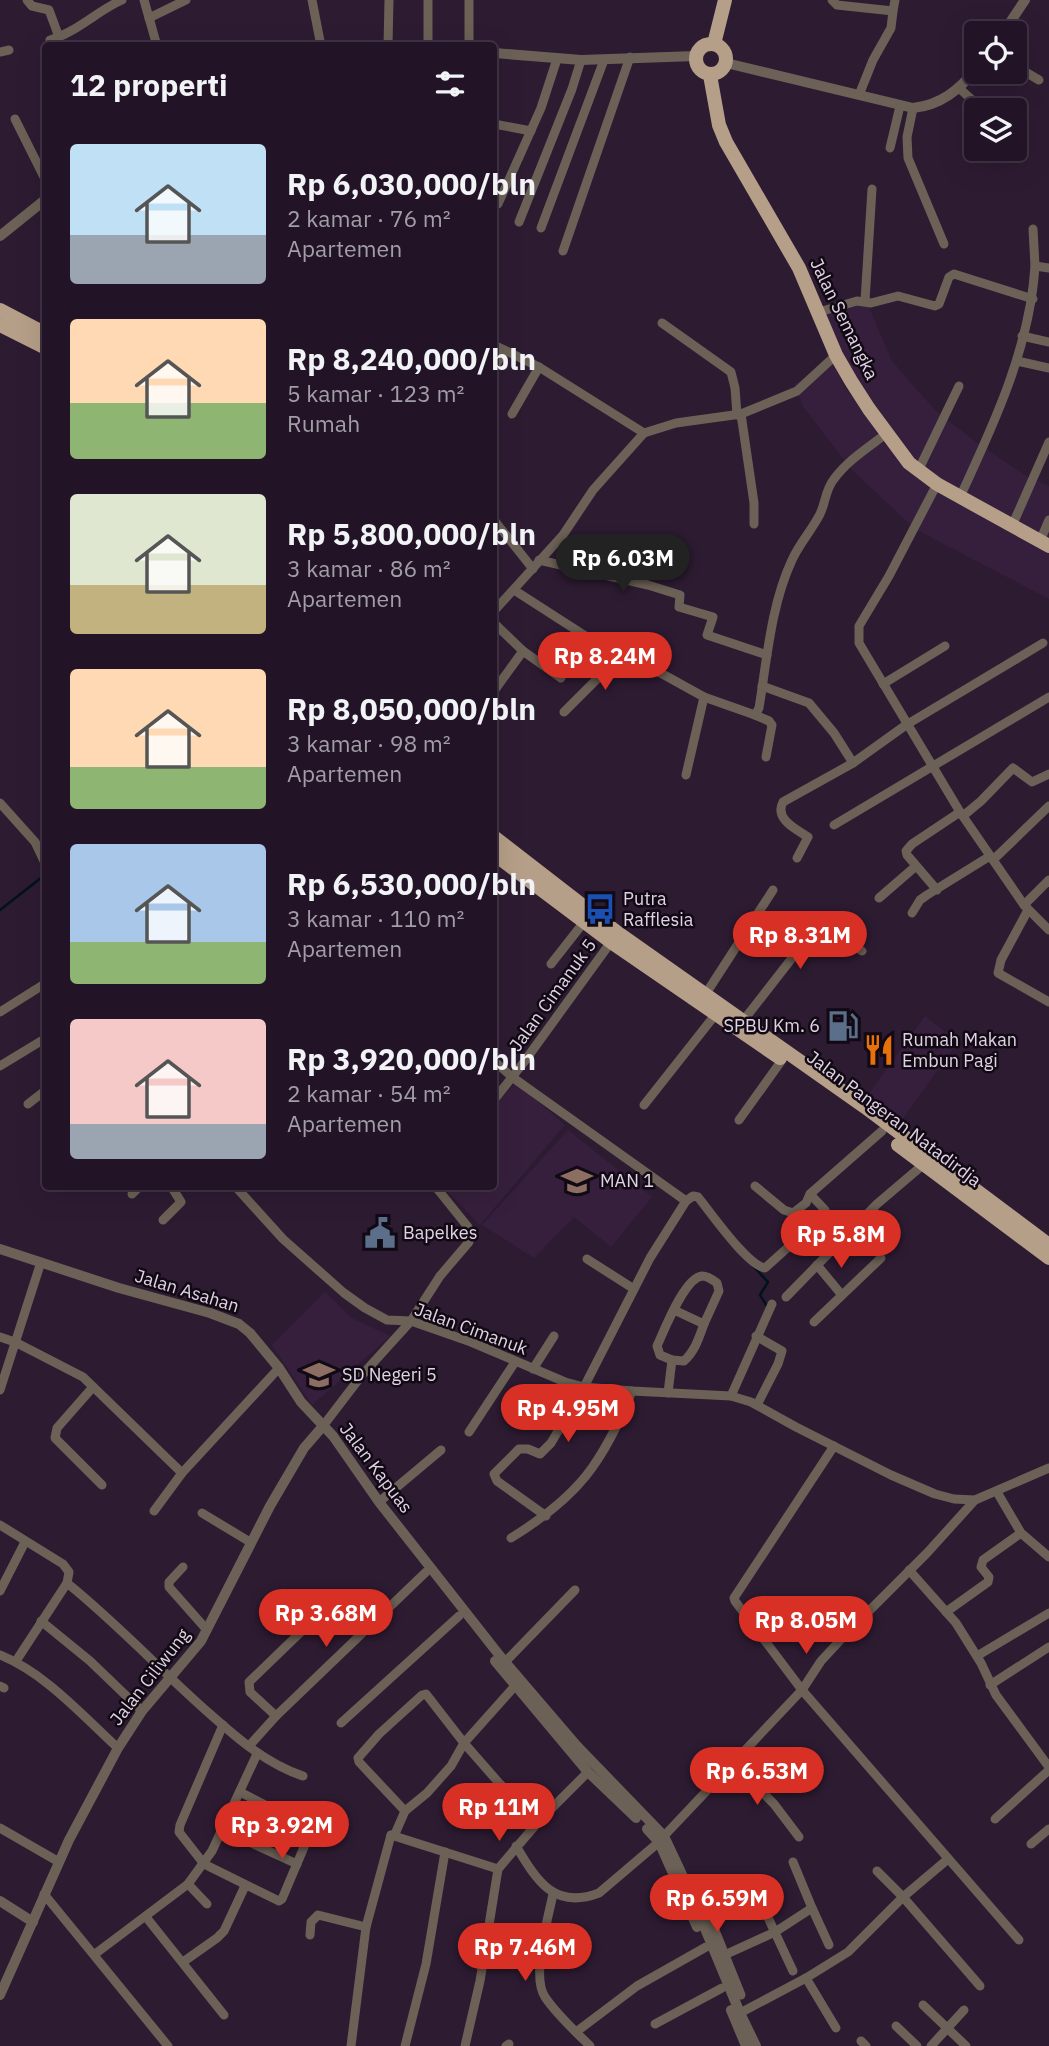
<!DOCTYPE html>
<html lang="id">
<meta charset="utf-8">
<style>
body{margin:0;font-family:"IBM Plex Sans",sans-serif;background:#2e2132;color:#f1f3f6;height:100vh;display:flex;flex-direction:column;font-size:26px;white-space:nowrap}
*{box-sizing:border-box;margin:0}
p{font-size:23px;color:#a29ea7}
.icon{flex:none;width:38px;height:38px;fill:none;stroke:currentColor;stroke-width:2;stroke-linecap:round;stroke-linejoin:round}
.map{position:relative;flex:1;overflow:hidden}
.panel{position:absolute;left:42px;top:42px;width:455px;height:1148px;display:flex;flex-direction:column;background:#221426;border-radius:7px;box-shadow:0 7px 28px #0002,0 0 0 2px #3f3343}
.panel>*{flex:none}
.fabs{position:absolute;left:964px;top:21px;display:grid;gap:14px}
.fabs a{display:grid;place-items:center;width:63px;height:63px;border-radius:7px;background:#221426;box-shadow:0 7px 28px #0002,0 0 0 2px #3f3343;font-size:35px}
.price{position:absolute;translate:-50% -60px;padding:0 16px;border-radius:24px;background:#d93025;color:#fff;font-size:23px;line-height:46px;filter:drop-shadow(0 2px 4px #0008)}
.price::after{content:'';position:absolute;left:50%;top:42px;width:21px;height:16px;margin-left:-10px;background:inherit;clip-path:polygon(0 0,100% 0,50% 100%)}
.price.current{background:#222;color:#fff}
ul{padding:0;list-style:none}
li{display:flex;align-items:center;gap:21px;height:175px;padding:0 28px}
li span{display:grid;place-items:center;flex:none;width:196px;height:140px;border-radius:7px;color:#555}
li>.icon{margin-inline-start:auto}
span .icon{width:84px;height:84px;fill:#fffc;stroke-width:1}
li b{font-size:30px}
h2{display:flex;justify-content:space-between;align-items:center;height:84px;padding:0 28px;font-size:30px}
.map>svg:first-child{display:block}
.built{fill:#361f3c}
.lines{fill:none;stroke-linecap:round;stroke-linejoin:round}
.stream{stroke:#00121d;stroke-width:2.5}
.minor{stroke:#6c6156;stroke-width:9}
.tertiary{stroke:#6c6156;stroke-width:10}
.primary{stroke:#b69f88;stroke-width:14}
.labels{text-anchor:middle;stroke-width:5;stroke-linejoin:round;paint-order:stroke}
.street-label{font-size:18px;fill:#e0d4e4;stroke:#110913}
.poi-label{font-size:18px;fill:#e0d4e4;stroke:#110913;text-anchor:start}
</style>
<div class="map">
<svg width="1049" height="2046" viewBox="0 0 1049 2046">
<rect width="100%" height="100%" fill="#2d1b32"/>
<g class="built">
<path d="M865,298L892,361L934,409L976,442L1025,475L1049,486V542L936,480L891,440L812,311Z"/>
<path d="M831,357L844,386L890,442L933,481L1049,546V599L915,529L853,471L804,408L794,385Z"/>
<path d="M925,1016L958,1042L896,1128L862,1104Z"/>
<path d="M516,1082L565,1125L480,1225L443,1187L494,1186V1107Z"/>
<path d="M568,1130L652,1197L611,1247L574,1217L534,1258L482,1225Z"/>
<path d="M325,1292L352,1318L390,1336L312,1405L272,1345Z"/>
</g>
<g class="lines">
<g class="stream">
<path d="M0,910L46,874"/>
<path d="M754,1267L768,1282L760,1295L767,1306"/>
</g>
<g class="minor">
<path d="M27,0L32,6L49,10L59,37"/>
<path d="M144,0L157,46"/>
<path d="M312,0L321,46"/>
<path d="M428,0V46"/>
<path d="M469,0V46"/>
<path d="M832,0L837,5L893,11L895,0"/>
<path d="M149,18L186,0"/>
<path d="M50,40C77,32 97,11 122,0"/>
<path d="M388,46L389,0"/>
<path d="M0,52L9,50"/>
<path d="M1015,66L1039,80"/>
<path d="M959,88L983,110"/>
<path d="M859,95L873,60L891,28L893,11"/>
<path d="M913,108L907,137L908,158L944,244"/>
<path d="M15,119L46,181"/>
<path d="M494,124L531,131"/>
<path d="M890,148L900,106"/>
<path d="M498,204L541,108L557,59"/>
<path d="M519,222L572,89L581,60"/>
<path d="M541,228L604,60"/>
<path d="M1033,229L1035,266"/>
<path d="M563,251L630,57"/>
<path d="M865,301L872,189"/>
<path d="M819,312L857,301L871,303L898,296L935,306L939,304L949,277L954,274L1033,299"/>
<path d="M662,323L731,372L735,388L737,415"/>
<path d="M1022,336L1049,342"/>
<path d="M494,345L539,367L644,433"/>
<path d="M1017,361L1049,368"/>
<path d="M494,369L504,350"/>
<path d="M512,414L539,367"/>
<path d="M741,414L754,503V524"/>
<path d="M918,471L959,386"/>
<path d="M937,484L889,576L859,626V643L960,812L1024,905L1049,930"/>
<path d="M960,497C994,424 1030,347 1035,266L1049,268"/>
<path d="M494,520L533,569"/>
<path d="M1012,526L1049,442"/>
<path d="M1040,541L1049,520"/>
<path d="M539,560L648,585L680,595L679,607L713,617L707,635L767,655"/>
<path d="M514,590L601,646L621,651L704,697L755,715L759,708C767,659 771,605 792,560C799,544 812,530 820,514C826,502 825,490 834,479C848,460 869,447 887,433"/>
<path d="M494,611L563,535L593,490L644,433L676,423L741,414L797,391L836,355"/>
<path d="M494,623L523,651L561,678"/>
<path d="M883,684L945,646"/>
<path d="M762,686L809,703L834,733L853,763"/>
<path d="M494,691L523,651"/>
<path d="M564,712L611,665L621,651"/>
<path d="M755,715L769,721L772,725L766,757"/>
<path d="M686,775L704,697"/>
<path d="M0,803L35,842L46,865"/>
<path d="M963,816L981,801L1013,768L1032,782L1049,774"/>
<path d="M834,825L1049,697"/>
<path d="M797,858L808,837C796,829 774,819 783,802L853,763L906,725L1043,643"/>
<path d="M993,860L1049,806"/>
<path d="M937,890L907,855L906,851L912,844L960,812"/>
<path d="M879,898L916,866"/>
<path d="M1024,905L1049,880"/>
<path d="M1028,910L1001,960L998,973L1049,1002"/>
<path d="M912,913L920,900L927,895L990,856"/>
<path d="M551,964L584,922"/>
<path d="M705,995L773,890"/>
<path d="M0,1012L46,983"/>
<path d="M743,1021L817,926H820L862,951"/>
<path d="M494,1061L512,1077L686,1201"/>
<path d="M0,1066L46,1038"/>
<path d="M494,1100L524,1062L611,942"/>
<path d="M28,1104L46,1090"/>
<path d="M644,1105L719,1010"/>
<path d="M739,1120L782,1060"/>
<path d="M235,1186L283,1239L344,1293L365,1308L387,1320L411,1321L471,1342L565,1382L584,1387L632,1391L731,1396L751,1402L796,1427L891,1475L935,1494L954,1499L975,1500L1049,1468"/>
<path d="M755,1186L784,1210L793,1213L806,1203L810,1194L882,1131"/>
<path d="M132,1194L140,1186"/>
<path d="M163,1220L181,1202L171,1186"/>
<path d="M587,1259L634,1289"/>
<path d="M817,1265L841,1294"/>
<path d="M786,1297L877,1204L924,1164"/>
<path d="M814,1322L881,1258"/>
<path d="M756,1336L782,1351L778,1364L757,1405"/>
<path d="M0,1337L15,1342L83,1377L182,1473"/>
<path d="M672,1360L660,1355L657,1346C664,1331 684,1278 702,1276C708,1276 713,1280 717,1283L719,1291L704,1324L674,1310"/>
<path d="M533,1369L554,1336"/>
<path d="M93,1387L57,1428L55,1438L102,1485"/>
<path d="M0,1390L41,1262"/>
<path d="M668,1393L672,1360L684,1361C695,1351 699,1338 704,1324"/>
<path d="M731,1396L772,1304"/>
<path d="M323,1426L362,1375L411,1321L440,1276L469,1242L468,1227L435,1186"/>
<path d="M469,1432L515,1362"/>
<path d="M834,1446L734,1598L735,1601L802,1690L1019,1940"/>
<path d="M997,1492L1021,1533L1049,1557"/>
<path d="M379,1502L441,1450"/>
<path d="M154,1511L182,1473L279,1368"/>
<path d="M202,1513L250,1542"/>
<path d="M546,1516L497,1481L494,1474L519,1449H528L540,1454L551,1443L584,1387L650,1258L686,1201L693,1196L698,1197C711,1213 747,1265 765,1268L824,1215L825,1210L810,1194"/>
<path d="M0,1525L63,1564L69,1572L67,1583C118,1624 162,1672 210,1714C238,1739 267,1764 303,1776"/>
<path d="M511,1538C579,1496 602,1464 632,1391"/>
<path d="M183,1567L169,1582V1587L207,1630"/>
<path d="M909,1570L956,1623L981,1663L996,1695L1049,1767"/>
<path d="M0,1591L25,1542"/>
<path d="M946,1612L988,1582L989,1577L981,1567L983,1560L1021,1533"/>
<path d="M41,1621L90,1661L142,1711"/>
<path d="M0,1655C45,1673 82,1715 118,1748"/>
<path d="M977,1656L1049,1613"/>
<path d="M16,1661L67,1583"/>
<path d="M505,1662L575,1590"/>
<path d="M990,1685L1049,1647"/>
<path d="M0,1686L4,1688"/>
<path d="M276,1716L250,1692L249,1682L336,1598L347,1599L371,1626"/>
<path d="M341,1723L459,1616"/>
<path d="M223,1725L180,1825L179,1832L204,1864L279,1901L282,1899L310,1833L308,1827L240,1792"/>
<path d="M249,1746L276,1716L426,1572"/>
<path d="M734,1763L774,1804L799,1837"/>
<path d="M405,1811L359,1762L358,1758L379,1734L422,1695L426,1694L464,1743L499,1783L539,1821"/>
<path d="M995,1819L1049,1770"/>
<path d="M0,1828L59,1862"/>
<path d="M223,1830L297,1864"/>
<path d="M310,1833L322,1810"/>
<path d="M391,1835L498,1869L539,1821L588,1772"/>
<path d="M664,1836L802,1690L821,1661L846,1634L927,1553L975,1500"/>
<path d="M1031,1844L1049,1829"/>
<path d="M516,1846C537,1881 554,1910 599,1893L659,1842"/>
<path d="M793,1862L812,1908"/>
<path d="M877,1871L903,1897L980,1986"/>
<path d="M751,1881L793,1971"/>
<path d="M188,1884L207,1904"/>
<path d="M44,1894L168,2046"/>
<path d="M553,1894C548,1919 531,1976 545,1997C557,2015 575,2031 590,2046"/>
<path d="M708,1913L741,1995"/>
<path d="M146,1917L224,2015"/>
<path d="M310,1935L311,1922L318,1915L366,1927"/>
<path d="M95,1954L188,1884L212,1851L257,1754"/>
<path d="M718,1958L775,1932L812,1908L829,1945"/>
<path d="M183,1962L217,1938L224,1931L245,1886"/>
<path d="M806,1978L836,2028"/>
<path d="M923,2005L966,2046"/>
<path d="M740,2013L806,1978L848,1952L903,1897L948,1859"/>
<path d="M655,2024L722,1988"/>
<path d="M896,2026L917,2046"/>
<path d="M576,2032L637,1986L706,1947"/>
<path d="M861,2041L866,2046"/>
<path d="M351,2046L366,1927L391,1835L395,1834L405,1811L427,1793L451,1766L464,1743L515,1686"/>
<path d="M405,2046L426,1964L445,1852"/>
<path d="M465,2046L480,1981L498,1869"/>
<path d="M506,2046L509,2044"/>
<path d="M931,2046L964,2010"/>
</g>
<g class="tertiary">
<path d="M1003,33L1025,0"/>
<path d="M494,53L581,60L696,56"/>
<path d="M726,63L913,108C941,105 959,90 976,69"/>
<path d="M0,236L46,199"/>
<path d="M0,1249L119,1288L210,1313L239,1324L250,1333L279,1368L301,1402L333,1436L379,1502L500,1656L577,1746L664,1836L687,1885L740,2013L756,2046"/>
<path d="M495,1661L588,1772L636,1818"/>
<path d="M647,1829L659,1842L697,1927"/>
<path d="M0,1901L33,1922"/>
<path d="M0,1995L69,1840L118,1748L142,1711L201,1641L270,1506L304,1448L323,1426"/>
<path d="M731,2010L746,2046"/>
</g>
<g class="primary">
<circle cx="711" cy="59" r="15"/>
<path d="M714,44L725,0"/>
<path d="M710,75L719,125L726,142L799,268L836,355L851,381L869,409L909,463L937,484L1049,546"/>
<path d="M0,310L46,334"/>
<path d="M0,325L46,348"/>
<path d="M494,837L618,933L865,1107L1049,1245"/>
<path d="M494,854L611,942L780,1058"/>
<path d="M898,1145L1049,1258"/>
</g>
</g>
<defs>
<symbol id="bus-bare" viewBox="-9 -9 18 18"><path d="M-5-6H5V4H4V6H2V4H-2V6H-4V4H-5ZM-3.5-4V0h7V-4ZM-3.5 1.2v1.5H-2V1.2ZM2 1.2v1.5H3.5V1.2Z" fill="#1a4fb4" stroke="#110913" stroke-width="2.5" paint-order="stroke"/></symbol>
<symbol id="fuel-bare" viewBox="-9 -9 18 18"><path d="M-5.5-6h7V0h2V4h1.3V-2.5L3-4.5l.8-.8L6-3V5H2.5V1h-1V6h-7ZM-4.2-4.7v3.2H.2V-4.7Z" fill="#5c6f8a" stroke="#110913" stroke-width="2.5" paint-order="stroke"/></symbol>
<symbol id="restaurant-bare" viewBox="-9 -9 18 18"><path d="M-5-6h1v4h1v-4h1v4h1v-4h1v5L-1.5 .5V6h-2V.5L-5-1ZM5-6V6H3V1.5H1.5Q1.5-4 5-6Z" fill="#e8710a" stroke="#110913" stroke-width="2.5" paint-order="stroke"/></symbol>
<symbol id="school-bare" viewBox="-9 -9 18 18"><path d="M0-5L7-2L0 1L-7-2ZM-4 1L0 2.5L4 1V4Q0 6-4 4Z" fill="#8d6e63" stroke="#110913" stroke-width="2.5" paint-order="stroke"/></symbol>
<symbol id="civic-bare" viewBox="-9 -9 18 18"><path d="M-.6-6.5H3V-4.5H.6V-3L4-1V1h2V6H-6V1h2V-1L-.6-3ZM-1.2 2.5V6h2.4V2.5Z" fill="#5c6f8a" stroke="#110913" stroke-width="2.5" paint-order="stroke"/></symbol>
</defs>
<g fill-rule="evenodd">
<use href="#bus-bare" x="578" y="887" width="44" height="44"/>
<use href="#fuel-bare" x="821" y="1004" width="44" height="44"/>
<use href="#restaurant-bare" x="857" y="1028" width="44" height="44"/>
<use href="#school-bare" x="555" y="1159" width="44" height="44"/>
<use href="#civic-bare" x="358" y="1211" width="44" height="44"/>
<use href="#school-bare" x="297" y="1353" width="44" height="44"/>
</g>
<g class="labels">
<g class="street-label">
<text transform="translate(844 319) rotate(64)" y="6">Jalan Semangka</text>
<text transform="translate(553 995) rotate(-54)" y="6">Jalan Cimanuk 5</text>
<text transform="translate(894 1119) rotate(37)" y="6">Jalan Pangeran Natadirdja</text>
<text transform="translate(187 1291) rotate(17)" y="6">Jalan Asahan</text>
<text transform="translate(471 1329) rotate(20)" y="6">Jalan Cimanuk</text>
<text transform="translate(376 1468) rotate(53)" y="6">Jalan Kapuas</text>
<text transform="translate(150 1677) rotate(-52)" y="6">Jalan Ciliwung</text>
</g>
<g class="poi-label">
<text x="623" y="905">Putra<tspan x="623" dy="21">Rafflesia</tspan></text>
<text x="820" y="1032" text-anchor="end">SPBU Km. 6</text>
<text x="902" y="1046">Rumah Makan<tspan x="902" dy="21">Embun Pagi</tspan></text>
<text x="600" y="1187">MAN 1</text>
<text x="403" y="1239">Bapelkes</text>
<text x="342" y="1381">SD Negeri 5</text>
</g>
</g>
</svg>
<div class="fabs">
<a><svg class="icon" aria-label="locate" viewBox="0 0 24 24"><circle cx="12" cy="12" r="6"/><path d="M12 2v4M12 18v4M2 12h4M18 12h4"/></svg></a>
<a><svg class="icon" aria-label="layers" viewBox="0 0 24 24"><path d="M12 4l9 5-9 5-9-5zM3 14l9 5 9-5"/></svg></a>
</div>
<b class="price current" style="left:623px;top:594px">Rp 6.03M</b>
<b class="price" style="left:605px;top:692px">Rp 8.24M</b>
<b class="price" style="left:800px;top:971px">Rp 8.31M</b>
<b class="price" style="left:841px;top:1270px">Rp 5.8M</b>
<b class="price" style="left:568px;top:1444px">Rp 4.95M</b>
<b class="price" style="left:326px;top:1649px">Rp 3.68M</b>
<b class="price" style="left:806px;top:1656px">Rp 8.05M</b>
<b class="price" style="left:757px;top:1807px">Rp 6.53M</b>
<b class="price" style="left:499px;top:1843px">Rp 11M</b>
<b class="price" style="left:282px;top:1861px">Rp 3.92M</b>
<b class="price" style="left:717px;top:1934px">Rp 6.59M</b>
<b class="price" style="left:525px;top:1983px">Rp 7.46M</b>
<section class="panel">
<h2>12 properti<svg class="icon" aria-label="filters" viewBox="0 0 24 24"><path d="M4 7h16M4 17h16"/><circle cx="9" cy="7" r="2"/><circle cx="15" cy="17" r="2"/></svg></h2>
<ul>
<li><span style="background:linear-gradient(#bfe0f5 65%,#9aa5b1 0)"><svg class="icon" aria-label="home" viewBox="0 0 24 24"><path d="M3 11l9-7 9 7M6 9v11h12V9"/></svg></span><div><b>Rp 6,030,000/bln</b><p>2 kamar · 76 m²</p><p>Apartemen</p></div></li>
<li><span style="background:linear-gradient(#ffd9b3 60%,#8fb573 0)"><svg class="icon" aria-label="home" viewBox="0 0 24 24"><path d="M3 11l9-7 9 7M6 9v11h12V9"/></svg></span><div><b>Rp 8,240,000/bln</b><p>5 kamar · 123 m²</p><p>Rumah</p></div></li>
<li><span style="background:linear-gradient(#dfe7d0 65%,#c2b280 0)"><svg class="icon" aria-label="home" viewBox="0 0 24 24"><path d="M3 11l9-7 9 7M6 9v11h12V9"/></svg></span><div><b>Rp 5,800,000/bln</b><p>3 kamar · 86 m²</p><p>Apartemen</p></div></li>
<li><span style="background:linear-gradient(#ffd9b3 70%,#8fb573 0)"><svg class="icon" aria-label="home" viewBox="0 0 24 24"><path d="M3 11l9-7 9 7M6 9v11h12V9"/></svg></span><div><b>Rp 8,050,000/bln</b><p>3 kamar · 98 m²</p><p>Apartemen</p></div></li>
<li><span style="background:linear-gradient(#a9c7e8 70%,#8fb573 0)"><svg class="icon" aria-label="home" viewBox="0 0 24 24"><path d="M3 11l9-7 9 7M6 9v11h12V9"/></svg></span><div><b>Rp 6,530,000/bln</b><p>3 kamar · 110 m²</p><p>Apartemen</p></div></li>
<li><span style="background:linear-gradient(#f6c9c9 75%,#9aa5b1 0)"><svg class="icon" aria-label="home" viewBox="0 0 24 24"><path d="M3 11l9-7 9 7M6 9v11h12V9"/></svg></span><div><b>Rp 3,920,000/bln</b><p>2 kamar · 54 m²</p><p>Apartemen</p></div></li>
</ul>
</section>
</div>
